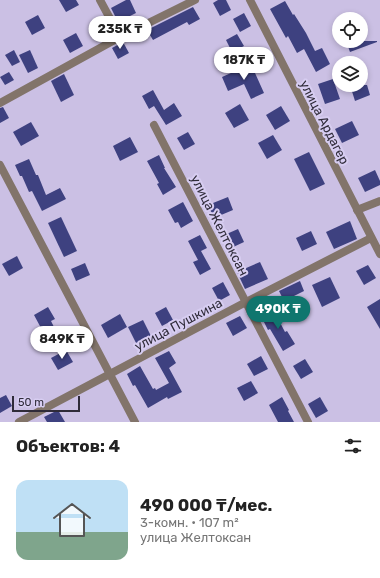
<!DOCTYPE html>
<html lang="ru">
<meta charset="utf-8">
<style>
body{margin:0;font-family:Rubik,sans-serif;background:#f6f6f6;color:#222;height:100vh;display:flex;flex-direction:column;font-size:15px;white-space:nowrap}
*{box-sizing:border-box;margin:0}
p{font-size:13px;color:#767676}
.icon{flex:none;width:22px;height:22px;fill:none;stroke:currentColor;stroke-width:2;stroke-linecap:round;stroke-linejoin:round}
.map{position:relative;height:422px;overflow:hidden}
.drawer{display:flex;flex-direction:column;background:#fff;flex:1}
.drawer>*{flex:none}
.buttons{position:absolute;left:332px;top:12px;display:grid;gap:8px}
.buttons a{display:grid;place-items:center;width:36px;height:36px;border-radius:50%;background:#fff;box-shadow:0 2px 6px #0003;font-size:20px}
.scale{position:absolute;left:12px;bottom:10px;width:68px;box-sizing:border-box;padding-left:4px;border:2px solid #2f2b39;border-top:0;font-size:11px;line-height:14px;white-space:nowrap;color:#2f2b39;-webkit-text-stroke:3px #d7cdf1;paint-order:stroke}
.price{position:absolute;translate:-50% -34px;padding:0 9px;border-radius:14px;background:#fff;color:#222;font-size:13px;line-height:26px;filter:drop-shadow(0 1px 2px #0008)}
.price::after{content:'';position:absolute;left:50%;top:24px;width:12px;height:9px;margin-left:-6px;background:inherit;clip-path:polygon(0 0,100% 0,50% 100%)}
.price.current{background:#0f766e;color:#fff}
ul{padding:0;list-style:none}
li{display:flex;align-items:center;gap:12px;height:100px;padding:0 16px}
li+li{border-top:1px solid #e0e0e0}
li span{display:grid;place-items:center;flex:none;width:112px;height:80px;border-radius:12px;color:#555}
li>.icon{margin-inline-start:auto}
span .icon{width:48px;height:48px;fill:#fffc;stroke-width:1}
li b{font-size:17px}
h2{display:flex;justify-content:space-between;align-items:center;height:48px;padding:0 16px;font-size:17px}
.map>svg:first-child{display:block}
.building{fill:#3e4180}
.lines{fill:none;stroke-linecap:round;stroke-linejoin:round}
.minor{stroke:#82746a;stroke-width:8}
.labels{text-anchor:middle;stroke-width:4;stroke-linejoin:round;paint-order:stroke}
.street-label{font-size:13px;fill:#2f2b39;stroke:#d7cdf1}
</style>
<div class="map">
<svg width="380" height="422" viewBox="0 0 380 422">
<rect width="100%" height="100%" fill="#cbc0e4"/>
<g class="building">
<path d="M59,0H76L79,5L66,12Z"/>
<path d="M126,0H130L136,13L118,22L111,8Z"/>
<path d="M218,0H226L231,10L220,16L213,3Z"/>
<path d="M285,1L293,15L294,14L306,33L315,51L322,48L330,64L316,72L304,49L297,53L288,36L286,38L270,9Z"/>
<path d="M193,7L200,19L189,25L187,22L153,40L147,30Z"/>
<path d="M244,13L251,26L240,32L233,19Z"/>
<path d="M38,15L45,28L32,35L25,22Z"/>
<path d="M76,33L83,46L70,53L63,40Z"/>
<path d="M237,34L244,46L232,52L226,40Z"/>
<path d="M346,41H377V42L350,52Z"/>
<path d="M123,42L129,53L118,59L112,48Z"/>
<path d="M255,47L260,59L247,65L242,53Z"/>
<path d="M14,50L20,62L12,66L5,55Z"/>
<path d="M30,50L38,68L28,73L19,55Z"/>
<path d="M251,64L264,93L251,99L244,84L228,91L222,77Z"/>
<path d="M9,72L14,80L5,85L0,77Z"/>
<path d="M64,74L74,95L61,102L51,81Z"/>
<path d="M333,79L340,99L325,104L318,84Z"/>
<path d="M350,85H367L370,95L355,101Z"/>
<path d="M153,90L164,110L174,103L182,116L166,125L154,106L149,109L142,96Z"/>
<path d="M240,104L249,120L234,128L225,113Z"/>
<path d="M281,106L290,121L275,130L266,115Z"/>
<path d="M3,107L9,118L0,123V108Z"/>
<path d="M352,121L359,135L342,143L335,129Z"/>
<path d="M31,122L39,136L21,146L13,132Z"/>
<path d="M188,132L195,144L184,150L177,138Z"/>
<path d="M273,135L282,150L267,159L258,143Z"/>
<path d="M130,137L138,152L120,161L113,146Z"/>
<path d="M309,152L325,184L310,191L294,159Z"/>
<path d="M159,155L165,168H164L176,187L163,195L157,184L159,183L147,161Z"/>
<path d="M29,159L36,175H38L46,195L60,188L66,199L42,211L32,191L29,192L22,176H20L15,165Z"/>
<path d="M375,170L380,181V185L365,192L358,178Z"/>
<path d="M228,197L233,210L214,218L208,205Z"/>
<path d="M183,202L193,221L181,228L178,222L175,223L168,210Z"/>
<path d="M61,217L77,251L64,257L48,223Z"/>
<path d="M350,221L357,239L334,249L326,232Z"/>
<path d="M238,229L244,242L229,249L222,236Z"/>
<path d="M311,231L317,244L302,251L296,238Z"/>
<path d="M200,235L207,248L201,251L211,269L200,275L193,262L198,260L188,241Z"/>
<path d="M17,256L23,268L9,276L2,264Z"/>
<path d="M260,262L268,279L245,289L237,272Z"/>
<path d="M85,263L90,275L76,281L71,269Z"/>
<path d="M368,265L376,278L364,285L356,271Z"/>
<path d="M330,277L340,298L322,307L312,285Z"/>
<path d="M300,281L304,291L284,301L279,291Z"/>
<path d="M223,282L230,295L219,301L212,288Z"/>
<path d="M380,299V329L367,307Z"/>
<path d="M48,307L55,319L51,321L58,335L44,343L37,331L41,328L34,315Z"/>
<path d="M166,307L173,320L162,326L155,313Z"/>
<path d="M273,309L285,332L287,331L295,344L283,351L270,329L268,330L261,316Z"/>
<path d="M120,314L127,327L108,338L101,325Z"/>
<path d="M240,316L247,328L233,336L226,323Z"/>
<path d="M143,320L151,336L136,343L128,327Z"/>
<path d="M66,350L73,362L58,370L51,358Z"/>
<path d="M169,351L176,363L169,368L182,392L168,399L167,397L148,408L135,385L133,386L127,374L140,366L153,389L155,388L156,390L169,383L155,358Z"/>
<path d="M261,356L268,369L254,376L247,364Z"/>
<path d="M305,359L313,372L301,379L293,366Z"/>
<path d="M251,381L258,393L244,401L237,388Z"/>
<path d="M6,395L12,406L0,413V398Z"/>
<path d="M282,397L289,410L288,411L294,422H278L269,405Z"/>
<path d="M320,397L328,411L316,418L308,404Z"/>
<path d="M58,410L65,422H47L44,417Z"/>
</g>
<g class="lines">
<g class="minor">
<path d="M100,0L120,37"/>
<path d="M250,0L380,254"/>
<path d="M0,103L120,37L195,0"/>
<path d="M154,125L308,422"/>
<path d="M0,165L135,422"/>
<path d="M357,210L380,201"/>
<path d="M19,422L246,302L371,238"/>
</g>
</g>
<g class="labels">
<g class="street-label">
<text transform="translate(325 122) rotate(63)" y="5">улица Ардагер</text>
<text transform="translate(220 225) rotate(63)" y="5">улица Желтоксан</text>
<text transform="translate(178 324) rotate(-28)" y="5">улица Пушкина</text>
</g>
</g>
</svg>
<div class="buttons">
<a><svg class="icon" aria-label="locate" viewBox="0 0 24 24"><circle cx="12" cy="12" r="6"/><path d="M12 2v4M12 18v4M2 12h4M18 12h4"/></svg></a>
<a><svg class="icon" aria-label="layers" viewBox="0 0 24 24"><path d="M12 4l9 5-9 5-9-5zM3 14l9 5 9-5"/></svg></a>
</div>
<div class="scale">50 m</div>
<b class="price" style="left:120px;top:50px">235K ₸</b>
<b class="price" style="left:244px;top:81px">187K ₸</b>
<b class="price current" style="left:278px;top:330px">490K ₸</b>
<b class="price" style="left:62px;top:360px">849K ₸</b>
</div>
<section class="drawer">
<h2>Объектов: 4<svg class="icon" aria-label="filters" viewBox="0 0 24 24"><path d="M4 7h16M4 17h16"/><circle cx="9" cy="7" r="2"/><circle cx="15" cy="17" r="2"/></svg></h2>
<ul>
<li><span style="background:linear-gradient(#bfe0f5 65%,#7fa58c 0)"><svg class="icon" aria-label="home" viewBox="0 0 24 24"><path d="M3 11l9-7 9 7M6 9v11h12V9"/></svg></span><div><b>490 000 ₸/мес.</b><p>3-комн. · 107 m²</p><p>улица Желтоксан</p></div></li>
</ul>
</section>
